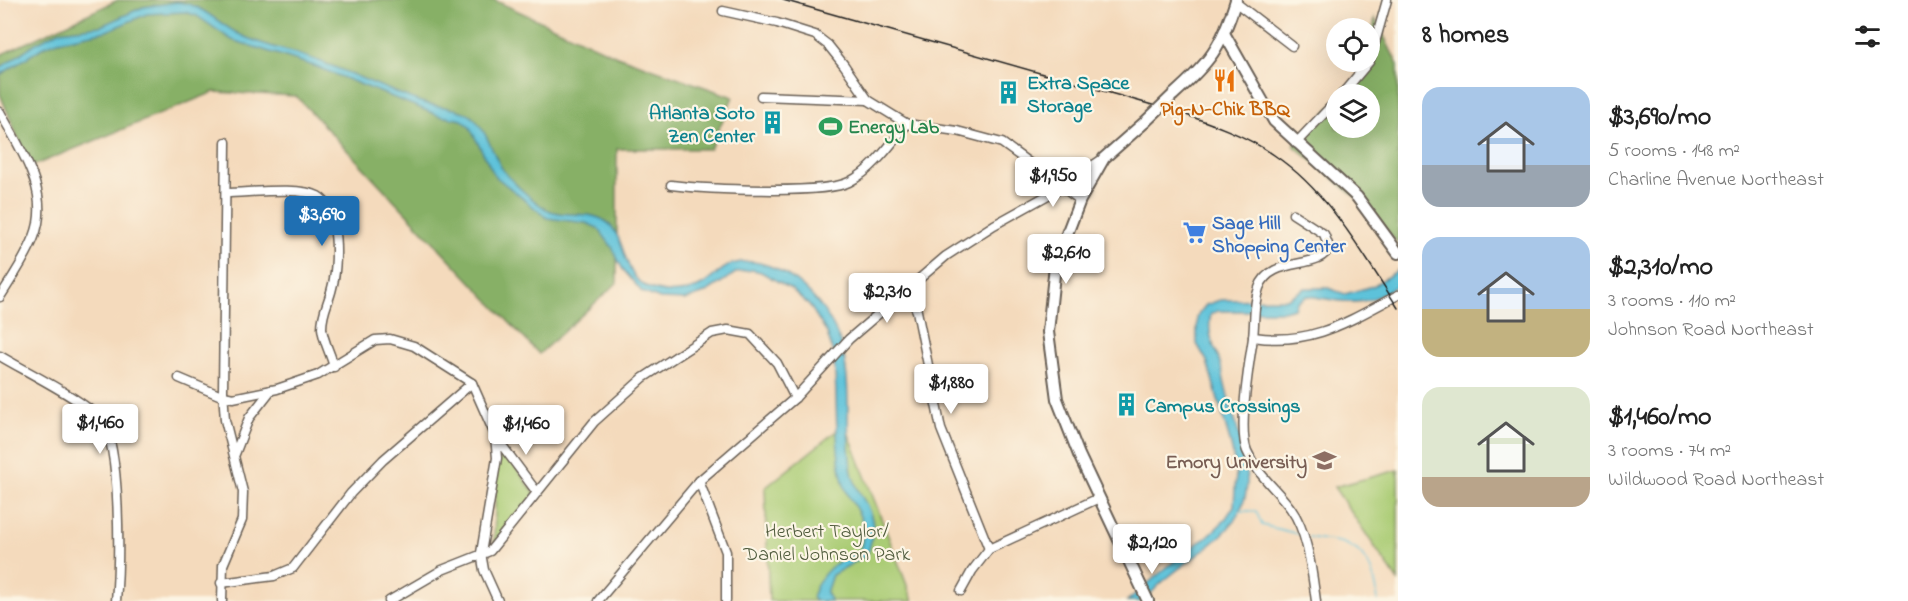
<!DOCTYPE html>
<meta charset="utf-8">
<style>
body{margin:0;font-family:"Indie Flower",sans-serif;background:#f2f2f2;color:#222;height:100vh;display:flex;flex-direction:column;font-size:22px;white-space:nowrap}
*{box-sizing:border-box;margin:0}
p{font-size:20px;color:#767676}
.icon{flex:none;width:33px;height:33px;fill:none;stroke:currentColor;stroke-width:2;stroke-linecap:round;stroke-linejoin:round}
.map{position:relative;flex:1;overflow:hidden}
.side{display:flex;flex-direction:column;background:#fff;width:510px}
.side>*{flex:none}
.controls{position:absolute;left:1326px;top:18px;display:grid;gap:12px}
.controls a{display:grid;place-items:center;width:54px;height:54px;border-radius:50%;background:#fff;box-shadow:0 6px 24px #0002;font-size:30px}
.price{position:absolute;translate:-50% -51px;padding:0 14px;border-radius:6px;background:#fff;color:#222;font-size:20px;line-height:39px;filter:drop-shadow(0 2px 3px #0008)}
.price::after{content:'';position:absolute;left:50%;top:36px;width:18px;height:14px;margin-left:-9px;background:inherit;clip-path:polygon(0 0,100% 0,50% 100%)}
.price.selected{background:#1f6fb2;color:#fff}
ul{padding:0;list-style:none}
li{display:flex;align-items:center;gap:18px;height:150px;padding:0 24px}
li span{display:grid;place-items:center;flex:none;width:168px;height:120px;border-radius:18px;color:#555}
li>.icon{margin-inline-start:auto}
span .icon{width:72px;height:72px;fill:#fffc;stroke-width:1}
li b{font-size:26px}
h2{display:flex;justify-content:space-between;align-items:center;height:72px;padding:0 24px;font-size:26px}
main{display:flex;flex:1;min-height:0}
.map>svg:first-child{display:block}
.green{fill:#aacc75;stroke:#637448;stroke-width:1.5}
.forest{fill:#87b066;stroke:#526641;stroke-width:1.5}
.water{fill:#5dc2da;stroke:#3c6f7b;stroke-width:1.5}
.lines{fill:none;stroke-linecap:round;stroke-linejoin:round}
.stream{stroke:#5dc2da;stroke-width:1.5}
.minor-casing{stroke:#685e54;stroke-width:11}
.major-casing{stroke:#685e54;stroke-width:14}
.minor{stroke:#fff;stroke-width:8}
.major{stroke:#fff;stroke-width:10}
.rail{stroke:#1c1c1c;stroke-width:1.5}
.major-bridge-casing{stroke:#685e54;stroke-width:14;stroke-linecap:butt}
.major-bridge{stroke:#fff;stroke-width:10}
.labels{text-anchor:middle;stroke-width:4.5;stroke-linejoin:round;paint-order:stroke}
.culture-label{font-size:20px;font-weight:bold;fill:#0d838f;stroke:#fcf5e5;text-anchor:start}
.food-label{font-size:20px;font-weight:bold;fill:#c56008;stroke:#fcf5e5}
.leisure-label{font-size:20px;font-weight:bold;fill:#27864d;stroke:#fcf5e5;text-anchor:start}
.shop-label{font-size:20px;font-weight:bold;fill:#366cbe;stroke:#fcf5e5;text-anchor:start}
.education-label{font-size:20px;font-weight:bold;fill:#785e54;stroke:#fcf5e5;text-anchor:end}
.park-label{font-size:20px;fill:#4e5a3b;stroke:#fcf5e5}
</style>
<main>
<div class="map">
<svg width="1398" height="601" viewBox="0 0 1398 601">
<rect width="100%" height="100%" fill="#fcf5e5"/>
<filter id="ink" filterUnits="userSpaceOnUse"><feTurbulence type="fractalNoise" baseFrequency=".0167" numOctaves="2"/><feDisplacementMap in="SourceGraphic" scale="12" xChannelSelector="R" yChannelSelector="G"/><feConvolveMatrix kernelMatrix="1 2 1 2 8 2 1 2 1" color-interpolation-filters="sRGB"/></filter>
<filter id="wash" filterUnits="userSpaceOnUse"><feTurbulence type="fractalNoise" baseFrequency=".008" numOctaves="4" result="noise"/><feDisplacementMap in="SourceGraphic" scale="24" xChannelSelector="R" yChannelSelector="G"/><feGaussianBlur stdDeviation="1.35" result="paint"/><feColorMatrix in="noise" values="0 0 0 0 0 0 0 0 0 0 0 0 0 0 0 0 0 1.4 0 .05"/><feComposite in="paint" operator="in"/></filter>
<g filter="url(#wash)">
<rect width="100%" height="100%" fill="#f4dabc"/>
<g class="green">
<path d="M845,424L913,601H769L765,488Z"/>
<path d="M497,442L536,495L494,544Z"/>
<path d="M1398,470V581L1334,487Z"/>
</g>
<g class="forest">
<path d="M118,0H494L617,56L733,97L710,149H617V283L539,354L296,96L214,92L30,167L0,94V55Z"/>
<path d="M1375,18L1398,65V244L1365,205L1293,145L1336,102V128H1370V94H1344L1365,74Z"/>
</g>
<g class="water">
<path d="M176,2C204,3 220,27 245,37C269,47 294,52 319,61C353,74 387,90 421,102C435,107 459,107 471,116C487,129 492,154 503,170C513,183 532,200 546,209C566,220 592,207 610,225C626,242 623,269 642,284C659,295 685,295 702,285C712,279 720,269 732,264C760,254 792,275 811,295C862,349 842,400 851,467C856,504 885,507 867,555L832,575L826,593L831,601H815L812,597C821,570 836,562 860,551C871,511 850,511 843,482C833,440 839,395 833,353L827,333L810,306L791,289L761,272L753,270L737,272L705,293L685,300L660,299L642,292L622,268L612,247L598,228L586,223L547,218L495,176L469,126L462,120L440,116L314,66L232,40L197,16L185,12L147,14L107,31L58,41L45,46L0,75V68L36,43L59,31L101,26L143,7Z"/>
<path d="M1398,270V285C1360,311 1348,301 1307,296L1297,302L1294,308L1284,311H1218L1211,314C1205,340 1220,352 1223,375C1228,405 1241,433 1246,463C1256,526 1206,545 1166,579C1158,585 1151,594 1143,601H1127L1186,551L1208,536L1224,521L1234,506L1236,473L1231,445L1207,361L1197,344V316L1206,305L1220,300L1287,299L1305,288H1328L1345,294L1373,286Z"/>
</g>
<g class="lines">
<g class="stream">
<path d="M1240,511H1256L1262,525L1298,534"/>
<path d="M1309,537C1320,540 1332,540 1343,543C1368,551 1376,577 1378,601"/>
</g>
</g>
</g>
<g filter="url(#ink)">
<g class="lines">
<defs>
<g id="minor">
<path d="M1235,2L1292,46"/>
<path d="M723,11L777,23L815,35L828,45L844,65L868,100L907,124L957,131L1002,143L1080,200"/>
<path d="M1370,60L1387,0"/>
<path d="M1342,94L1369,62"/>
<path d="M761,96L868,100"/>
<path d="M0,112C20,149 52,193 34,237C26,258 12,278 0,297"/>
<path d="M1296,143L1336,101"/>
<path d="M671,185C704,189 823,195 849,182C873,170 891,144 907,124"/>
<path d="M226,193C248,193 299,186 318,196C340,208 338,267 332,288C329,302 322,312 322,328C323,341 331,354 334,367"/>
<path d="M1293,214L1324,234L1329,247C1321,271 1270,255 1259,288C1253,305 1255,321 1253,338C1249,363 1238,430 1247,451C1257,475 1277,489 1291,509C1308,532 1312,573 1316,601"/>
<path d="M907,289L917,311L941,429L989,549"/>
<path d="M1253,337C1312,346 1349,321 1398,295"/>
<path d="M0,356C25,371 84,400 101,420C122,445 119,566 116,601"/>
<path d="M179,378L219,395L233,398L277,389L318,375L375,340L390,339L414,346L472,383L495,435L497,458L481,553L484,570L498,601"/>
<path d="M495,436L536,491"/>
<path d="M235,454L249,418L271,390"/>
<path d="M699,481L726,552V601"/>
<path d="M221,583L274,576L293,568L351,493L383,460L472,383"/>
<path d="M961,591L972,571L989,549L1099,498"/>
<path d="M222,601L223,565L242,520L243,492L225,420L223,391L226,142"/>
<path d="M389,601L442,570L490,551L594,422L643,378L712,333L728,330L750,334L777,363L795,398"/>
<path d="M598,601L699,481L795,398L849,339L946,256L994,225L1048,195L1104,158"/>
</g>
<g id="major">
<path d="M1225,35L1274,121L1357,197L1398,253"/>
<path d="M1173,95C1210,62 1221,48 1236,0"/>
<path d="M1145,122L1104,158L1080,200L1055,265L1048,332L1057,399L1079,455L1148,601"/>
</g>
</defs>
<use href="#minor" class="minor-casing"/>
<use href="#major" class="major-casing"/>
<use href="#minor" class="minor"/>
<use href="#major" class="major"/>
<path class="rail" d="M783,0L1177,112C1211,123 1245,135 1274,155C1329,192 1363,254 1398,308"/>
<defs>
<path id="major-bridge" d="M1145,122L1173,95"/>
</defs>
<use href="#major-bridge" class="major-bridge-casing"/>
<use href="#major-bridge" class="major-bridge"/>
</g>
</g>
<defs>
<symbol id="restaurant-bare" viewBox="-9 -9 18 18"><path d="M-5-6h1v4h1v-4h1v4h1v-4h1v5L-1.5 .5V6h-2V.5L-5-1ZM5-6V6H3V1.5H1.5Q1.5-4 5-6Z" fill="#e8710a" stroke="#fcf5e5" stroke-width="2.5" paint-order="stroke"/></symbol>
<symbol id="building-bare" viewBox="-9 -9 18 18"><path d="M-4-6H4V6H1V3H-1V6H-4ZM-2.5-4.3h1.7v1.8h-1.7ZM.8-4.3h1.7v1.8H.8ZM-2.5-1h1.7V.8h-1.7ZM.8-1h1.7V.8H.8Z" fill="#0f9aa8" stroke="#fcf5e5" stroke-width="2.5" paint-order="stroke"/></symbol>
<symbol id="stadium-bare" viewBox="-9 -9 18 18"><path d="M0-5a6.5 5 0 1 0 0 10a6.5 5 0 1 0 0-10ZM-3.5-1.8h7v3.6h-7Z" fill="#2e9e5b" stroke="#fcf5e5" stroke-width="2.5" paint-order="stroke"/></symbol>
<symbol id="supermarket-bare" viewBox="-9 -9 18 18"><path d="M-6-5.5h2.5l.6 2H6L4.5 2H-2.5L-4.4-4H-6ZM-1.5 3.2a1.3 1.3 0 1 0 .1 0ZM3 3.2a1.3 1.3 0 1 0 .1 0Z" fill="#3f7fe0" stroke="#fcf5e5" stroke-width="2.5" paint-order="stroke"/></symbol>
<symbol id="university-bare" viewBox="-9 -9 18 18"><path d="M0-5L7-2L0 1L-7-2ZM-4 1L0 2.5L4 1V4Q0 6-4 4Z" fill="#8d6e63" stroke="#fcf5e5" stroke-width="2.5" paint-order="stroke"/></symbol>
</defs>
<g fill-rule="evenodd">
<use href="#restaurant-bare" x="1208" y="64" width="33" height="33"/>
<use href="#building-bare" x="992" y="76" width="33" height="33"/>
<use href="#building-bare" x="756" y="106" width="33" height="33"/>
<use href="#stadium-bare" x="814" y="110" width="33" height="33"/>
<use href="#supermarket-bare" x="1178" y="216" width="33" height="33"/>
<use href="#building-bare" x="1110" y="388" width="33" height="33"/>
<use href="#university-bare" x="1308" y="444" width="33" height="33"/>
</g>
<g class="labels">
<g class="culture-label">
<text x="1027" y="89">Extra Space<tspan x="1027" dy="23">Storage</tspan></text>
<text x="755" y="119" text-anchor="end">Atlanta Soto<tspan x="755" dy="23">Zen Center</tspan></text>
<text x="1145" y="412">Campus Crossings</text>
</g>
<g class="food-label">
<text x="1225" y="115">Pig-N-Chik BBQ</text>
</g>
<g class="leisure-label">
<text x="848" y="133">Energy Lab</text>
</g>
<g class="shop-label">
<text x="1212" y="229">Sage Hill<tspan x="1212" dy="23">Shopping Center</tspan></text>
</g>
<g class="education-label">
<text x="1307" y="468">Emory University</text>
</g>
<g class="park-label">
<text x="827" y="537">Herbert Taylor/<tspan x="827" dy="23">Daniel Johnson Park</tspan></text>
</g>
</g>
</svg>
<div class="controls">
<a><svg class="icon" aria-label="locate" viewBox="0 0 24 24"><circle cx="12" cy="12" r="6"/><path d="M12 2v4M12 18v4M2 12h4M18 12h4"/></svg></a>
<a><svg class="icon" aria-label="layers" viewBox="0 0 24 24"><path d="M12 4l9 5-9 5-9-5zM3 14l9 5 9-5"/></svg></a>
</div>
<b class="price" style="left:1053px;top:208px">$1,950</b>
<b class="price selected" style="left:322px;top:247px">$3,690</b>
<b class="price" style="left:1066px;top:285px">$2,610</b>
<b class="price" style="left:887px;top:324px">$2,310</b>
<b class="price" style="left:951px;top:415px">$1,880</b>
<b class="price" style="left:100px;top:455px">$1,460</b>
<b class="price" style="left:526px;top:456px">$1,460</b>
<b class="price" style="left:1152px;top:575px">$2,120</b>
</div>
<section class="side">
<h2>8 homes<svg class="icon" aria-label="filters" viewBox="0 0 24 24"><path d="M4 7h16M4 17h16"/><circle cx="9" cy="7" r="2"/><circle cx="15" cy="17" r="2"/></svg></h2>
<ul>
<li><span style="background:linear-gradient(#a9c7e8 65%,#9aa5b1 0)"><svg class="icon" aria-label="home" viewBox="0 0 24 24"><path d="M3 11l9-7 9 7M6 9v11h12V9"/></svg></span><div><b>$3,690/mo</b><p>5 rooms · 148 m²</p><p>Charline Avenue Northeast</p></div></li>
<li><span style="background:linear-gradient(#a9c7e8 60%,#c2b280 0)"><svg class="icon" aria-label="home" viewBox="0 0 24 24"><path d="M3 11l9-7 9 7M6 9v11h12V9"/></svg></span><div><b>$2,310/mo</b><p>3 rooms · 110 m²</p><p>Johnson Road Northeast</p></div></li>
<li><span style="background:linear-gradient(#dfe7d0 75%,#b9a48a 0)"><svg class="icon" aria-label="home" viewBox="0 0 24 24"><path d="M3 11l9-7 9 7M6 9v11h12V9"/></svg></span><div><b>$1,460/mo</b><p>3 rooms · 74 m²</p><p>Wildwood Road Northeast</p></div></li>
</ul>
</section>
</main>
